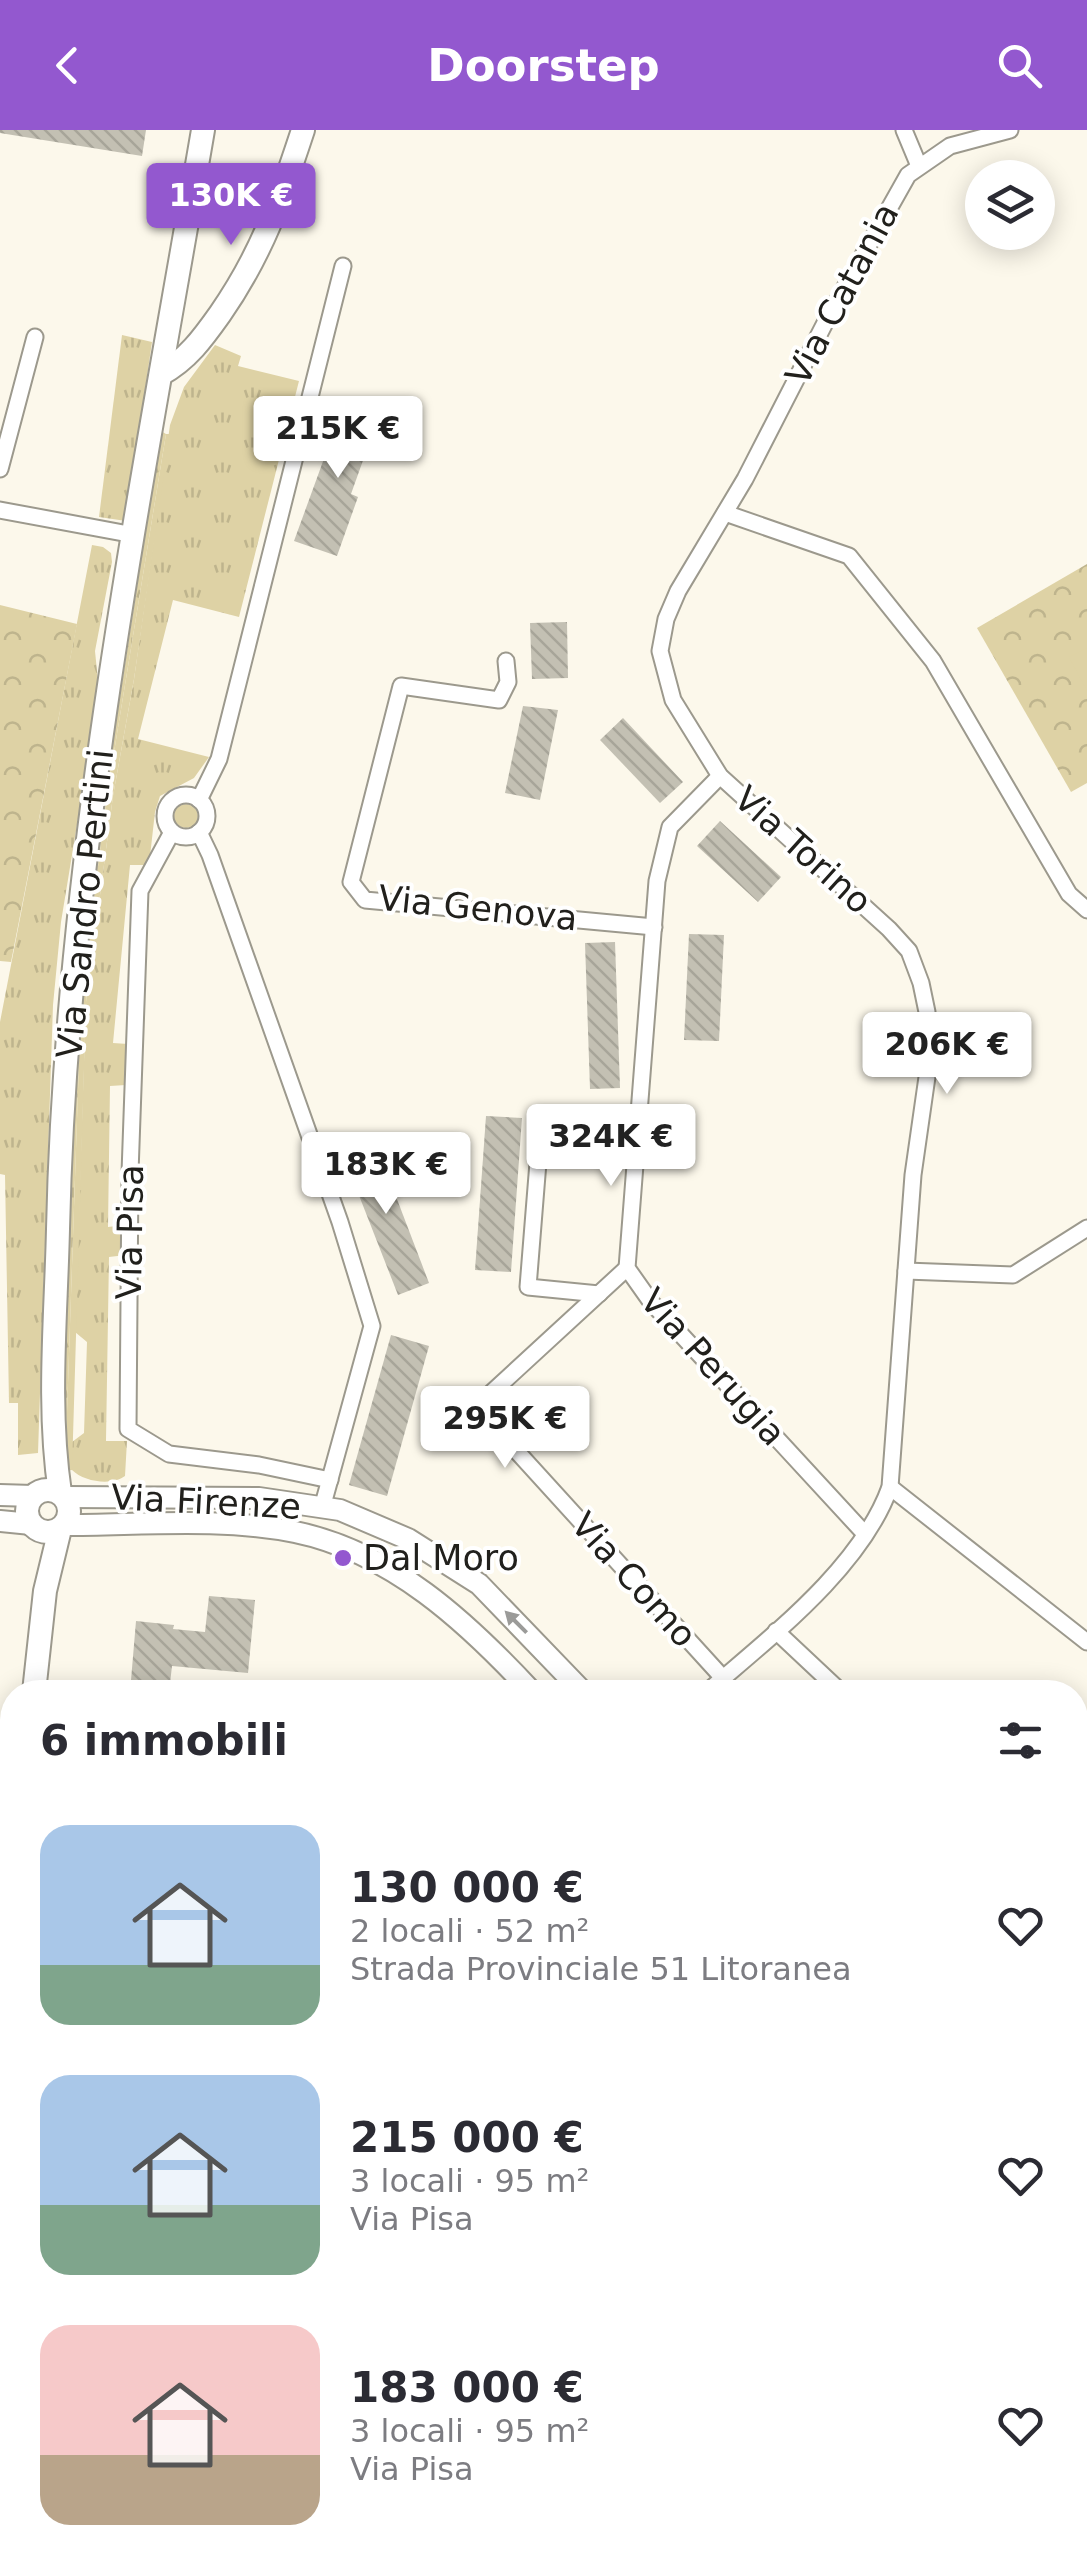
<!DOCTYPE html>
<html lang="it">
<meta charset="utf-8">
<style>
body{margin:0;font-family:"DejaVu Sans",sans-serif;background:#f7f7f7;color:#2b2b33;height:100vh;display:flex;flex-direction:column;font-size:38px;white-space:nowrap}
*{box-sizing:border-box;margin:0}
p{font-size:32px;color:#7c7c81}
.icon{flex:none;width:55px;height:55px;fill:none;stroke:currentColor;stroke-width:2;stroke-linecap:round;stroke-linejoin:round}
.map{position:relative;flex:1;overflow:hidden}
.drawer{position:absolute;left:0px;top:1550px;width:1088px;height:890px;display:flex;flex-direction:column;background:#fff;border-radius:40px 40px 0 0;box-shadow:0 5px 25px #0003}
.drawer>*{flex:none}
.buttons{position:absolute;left:965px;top:30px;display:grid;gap:20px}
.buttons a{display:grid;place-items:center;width:90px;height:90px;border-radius:50%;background:#fff;box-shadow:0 5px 25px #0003;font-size:50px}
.price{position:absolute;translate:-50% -85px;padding:0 22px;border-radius:10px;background:#fff;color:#222;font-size:32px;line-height:65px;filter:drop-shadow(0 2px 5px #0008)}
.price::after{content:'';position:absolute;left:50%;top:60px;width:30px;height:22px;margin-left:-15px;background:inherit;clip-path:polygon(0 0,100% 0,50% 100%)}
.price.active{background:#9358cf;color:#fff}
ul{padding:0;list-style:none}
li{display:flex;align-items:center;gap:30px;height:250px;padding:0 40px}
li span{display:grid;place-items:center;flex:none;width:280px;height:200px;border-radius:30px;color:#555}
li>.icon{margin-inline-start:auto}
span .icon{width:120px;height:120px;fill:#fffc;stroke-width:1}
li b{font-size:42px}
h2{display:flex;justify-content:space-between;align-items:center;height:120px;padding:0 40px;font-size:42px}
header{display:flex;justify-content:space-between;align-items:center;height:130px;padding:0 40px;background:#9358cf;color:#fff;font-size:45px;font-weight:700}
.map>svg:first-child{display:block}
.grass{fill:url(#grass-tufts)}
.forest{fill:url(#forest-crowns)}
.pitch{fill:#ded2a5}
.building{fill:url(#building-back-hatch)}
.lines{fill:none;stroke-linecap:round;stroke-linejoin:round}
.minor-casing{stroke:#9c998d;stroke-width:19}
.tertiary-casing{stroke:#9c998d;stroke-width:24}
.secondary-casing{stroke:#9c998d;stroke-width:26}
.minor{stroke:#fff;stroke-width:15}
.tertiary{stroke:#fff;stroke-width:20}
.secondary{stroke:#fff;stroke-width:22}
.oneway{fill:#9b9b99}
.poi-dot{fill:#9358cf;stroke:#fff;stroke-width:4}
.labels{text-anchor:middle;stroke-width:8;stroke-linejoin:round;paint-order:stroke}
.street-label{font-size:35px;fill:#21201c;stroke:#fff}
.poi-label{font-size:35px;fill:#21201c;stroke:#fff;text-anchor:start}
</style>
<header><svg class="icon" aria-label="back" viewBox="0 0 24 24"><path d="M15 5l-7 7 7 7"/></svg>Doorstep<svg class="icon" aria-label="search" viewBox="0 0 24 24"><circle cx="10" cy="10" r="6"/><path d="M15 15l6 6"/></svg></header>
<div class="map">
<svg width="1087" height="2440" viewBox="0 0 1087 2440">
<defs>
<pattern id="grass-tufts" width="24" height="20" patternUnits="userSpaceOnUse" patternTransform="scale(2.5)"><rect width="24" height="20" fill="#ded2a5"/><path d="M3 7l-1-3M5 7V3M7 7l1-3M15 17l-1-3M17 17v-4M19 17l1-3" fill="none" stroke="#beb48d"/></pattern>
<pattern id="forest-crowns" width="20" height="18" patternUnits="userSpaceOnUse" patternTransform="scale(2.5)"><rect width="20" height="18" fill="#ded2a5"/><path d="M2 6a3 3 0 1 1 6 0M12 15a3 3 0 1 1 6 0" fill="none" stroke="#beb48d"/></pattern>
<pattern id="building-back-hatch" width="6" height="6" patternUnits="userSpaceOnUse" patternTransform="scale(2.5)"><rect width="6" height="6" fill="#c3c0b3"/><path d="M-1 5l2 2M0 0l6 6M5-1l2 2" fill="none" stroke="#a7a599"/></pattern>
</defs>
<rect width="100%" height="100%" fill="#fcf8eb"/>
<g class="grass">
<path d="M122,205L152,212L126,391L99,387Z"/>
<path d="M215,215L241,226L238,236L299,251L239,487L173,470L138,609L209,627L194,648L160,666L155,682L149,735H130L113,913L128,914L126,955L110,956L108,1097L125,1095L126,1125L109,1127L106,1311H127L125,1346C112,1356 84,1352 72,1340V1312L84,1303L87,1212L75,1202L86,872L113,666L134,549L170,295L184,257Z"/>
<path d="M161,301L166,304L107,665L81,872L65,1341L60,1340L59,1328L71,984L85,793Z"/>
<path d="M92,415L103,417L111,423L112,432L95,521L99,561L61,792L53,875L38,1323L18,1325V1273H9L5,1045L0,1044V892Z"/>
<circle cx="186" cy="686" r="12"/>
</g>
<g class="forest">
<path d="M1087,434V653L1071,662L977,498Z"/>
<path d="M0,475L77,494L11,832L0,831Z"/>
</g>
<g class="pitch">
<path d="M166,304H170L134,549L113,666L86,872L72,1340L65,1341L81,872L107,665Z"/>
<path d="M1087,518V561L1069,527Z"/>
</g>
<g class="building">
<path d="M0,0H146L142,26L0,3Z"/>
<path d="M345,271L380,283L351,364L358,367L337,426L294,411Z"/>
<path d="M567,492L568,548L532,549L530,493Z"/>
<path d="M523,576L558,580L540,670L505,663Z"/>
<path d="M623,588L683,652L660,673L600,610Z"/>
<path d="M720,691L781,747L758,772L697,716Z"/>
<path d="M689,804L724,805L719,911L684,910Z"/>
<path d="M615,812L620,958L590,959L585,813Z"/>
<path d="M486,986L522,988L511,1142L475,1140Z"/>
<path d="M374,1009L429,1153L398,1165L342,1022Z"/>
<path d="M391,1205L429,1216L387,1366L349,1355Z"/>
<path d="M209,1466L255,1470L248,1543L172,1536L169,1562H130L136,1491L174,1495L173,1499L205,1502Z"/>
<path d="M1087,2183V2211L1075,2214V2185Z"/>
<path d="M1087,2248V2286H1085L1083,2275L1075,2277V2251Z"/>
<path d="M690,2428H721L722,2440H691Z"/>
</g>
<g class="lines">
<defs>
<g id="minor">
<path d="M904,0L919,36"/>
<path d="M0,339L35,207"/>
<path d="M0,380L134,405"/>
<path d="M725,383L849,426L933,531L1069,764L1087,780"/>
<path d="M506,531L508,552L499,570L401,556L351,752L365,770L654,797"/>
<path d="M720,646L670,697L657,751L627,1138L651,1172L865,1404"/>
<circle cx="186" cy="686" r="21"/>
<path d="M199,670L219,629L343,136"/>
<path d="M172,702L140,761L130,1043L128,1299L169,1324L259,1335L330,1350"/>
<path d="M199,702L210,725L340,1092L372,1196L322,1378"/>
<path d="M539,1020L528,1157L599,1164"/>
<path d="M627,1138L490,1264L482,1283L723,1548"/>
<path d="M906,1141L1013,1145L1087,1098"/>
<path d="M890,1357L1087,1512"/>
<path d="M776,1501L841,1562"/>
<path d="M707,1562C770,1507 861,1438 890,1357L913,1045L927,947V882L921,853L909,821L889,799L720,646L673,570L660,521L666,489L678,461L745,349L826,191L908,45L950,16L1010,0"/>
<path d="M1075,1623L1087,1631"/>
<path d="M1075,2015L1087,2017"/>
<path d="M1075,2105L1087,2099"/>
<path d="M1075,2417L1087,2414"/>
<path d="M944,2428H1033"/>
<path d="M638,2440L640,2428"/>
</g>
<g id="tertiary">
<path d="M0,1365L33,1366"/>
<path d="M64,1367L259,1368L340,1380L408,1409L479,1454L583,1562"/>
<path d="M0,1391L31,1394"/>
<path d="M65,1395C140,1395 221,1387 295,1402C392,1422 467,1492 532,1562"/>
<path d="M1075,1881L1087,1880"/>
<path d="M1075,1909L1087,1908"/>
</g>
<g id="secondary">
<path d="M161,244C187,230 203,208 220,184C263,122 280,70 303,0"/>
<circle cx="48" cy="1381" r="21"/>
<path d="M60,1363C47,1276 56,1187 58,1099C66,729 141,363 203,0"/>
<path d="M34,1562L45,1461L60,1399"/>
<path d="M0,2143L12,2111"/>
<path d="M0,2193H12"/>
<path d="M2,2440L8,2238L12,2216"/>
</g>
</defs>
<use href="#minor" class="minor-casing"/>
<use href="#tertiary" class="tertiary-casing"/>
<use href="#secondary" class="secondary-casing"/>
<use href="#minor" class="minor"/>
<use href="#tertiary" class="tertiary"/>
<use href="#secondary" class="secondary"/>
</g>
<defs><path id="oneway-solid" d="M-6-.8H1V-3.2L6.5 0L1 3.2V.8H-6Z" transform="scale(2.5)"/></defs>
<use class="oneway" href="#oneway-solid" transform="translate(516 1492) rotate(-135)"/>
<circle class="poi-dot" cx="343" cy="1428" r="10"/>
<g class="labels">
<g class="street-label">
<text transform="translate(842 164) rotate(-62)" y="12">Via Catania</text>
<text transform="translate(803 720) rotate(42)" y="12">Via Torino</text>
<text transform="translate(85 774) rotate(-84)" y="12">Via Sandro Pertini</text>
<text transform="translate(478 778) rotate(6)" y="12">Via Genova</text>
<text transform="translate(130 1102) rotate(-89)" y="12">Via Pisa</text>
<text transform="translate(713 1237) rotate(48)" y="12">Via Perugia</text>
<text transform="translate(206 1372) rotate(3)" y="12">Via Firenze</text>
<text transform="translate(634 1450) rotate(48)" y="12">Via Como</text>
</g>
<g class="poi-label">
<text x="363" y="1440">Dal Moro</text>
</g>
</g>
</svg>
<div class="buttons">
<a><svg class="icon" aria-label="layers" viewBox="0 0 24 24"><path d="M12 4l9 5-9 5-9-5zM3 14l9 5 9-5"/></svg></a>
</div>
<b class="price active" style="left:231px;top:118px">130K €</b>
<b class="price" style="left:338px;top:351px">215K €</b>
<b class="price" style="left:947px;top:967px">206K €</b>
<b class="price" style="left:611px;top:1059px">324K €</b>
<b class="price" style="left:386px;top:1087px">183K €</b>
<b class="price" style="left:505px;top:1341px">295K €</b>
<section class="drawer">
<h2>6 immobili<svg class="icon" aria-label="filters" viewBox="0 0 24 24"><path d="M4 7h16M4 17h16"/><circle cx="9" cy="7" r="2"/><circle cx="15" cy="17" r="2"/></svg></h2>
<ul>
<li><span style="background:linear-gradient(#a9c7e8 70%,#7fa58c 0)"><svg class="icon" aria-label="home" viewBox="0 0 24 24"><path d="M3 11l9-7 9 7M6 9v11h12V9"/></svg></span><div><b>130 000 €</b><p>2 locali · 52 m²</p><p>Strada Provinciale 51 Litoranea</p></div><svg class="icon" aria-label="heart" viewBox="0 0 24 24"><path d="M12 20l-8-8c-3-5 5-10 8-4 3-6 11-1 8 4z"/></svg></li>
<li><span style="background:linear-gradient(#a9c7e8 65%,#7fa58c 0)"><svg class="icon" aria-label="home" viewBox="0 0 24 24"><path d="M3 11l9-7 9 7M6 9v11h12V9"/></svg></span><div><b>215 000 €</b><p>3 locali · 95 m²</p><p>Via Pisa</p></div><svg class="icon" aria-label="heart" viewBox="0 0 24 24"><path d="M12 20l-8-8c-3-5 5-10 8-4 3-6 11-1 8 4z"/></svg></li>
<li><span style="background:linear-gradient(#f6c9c9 65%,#b9a48a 0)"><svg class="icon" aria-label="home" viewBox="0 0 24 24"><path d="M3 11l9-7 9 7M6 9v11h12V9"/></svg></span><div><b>183 000 €</b><p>3 locali · 95 m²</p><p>Via Pisa</p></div><svg class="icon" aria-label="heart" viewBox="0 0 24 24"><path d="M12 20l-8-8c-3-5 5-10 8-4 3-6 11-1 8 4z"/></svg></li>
</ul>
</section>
</div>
